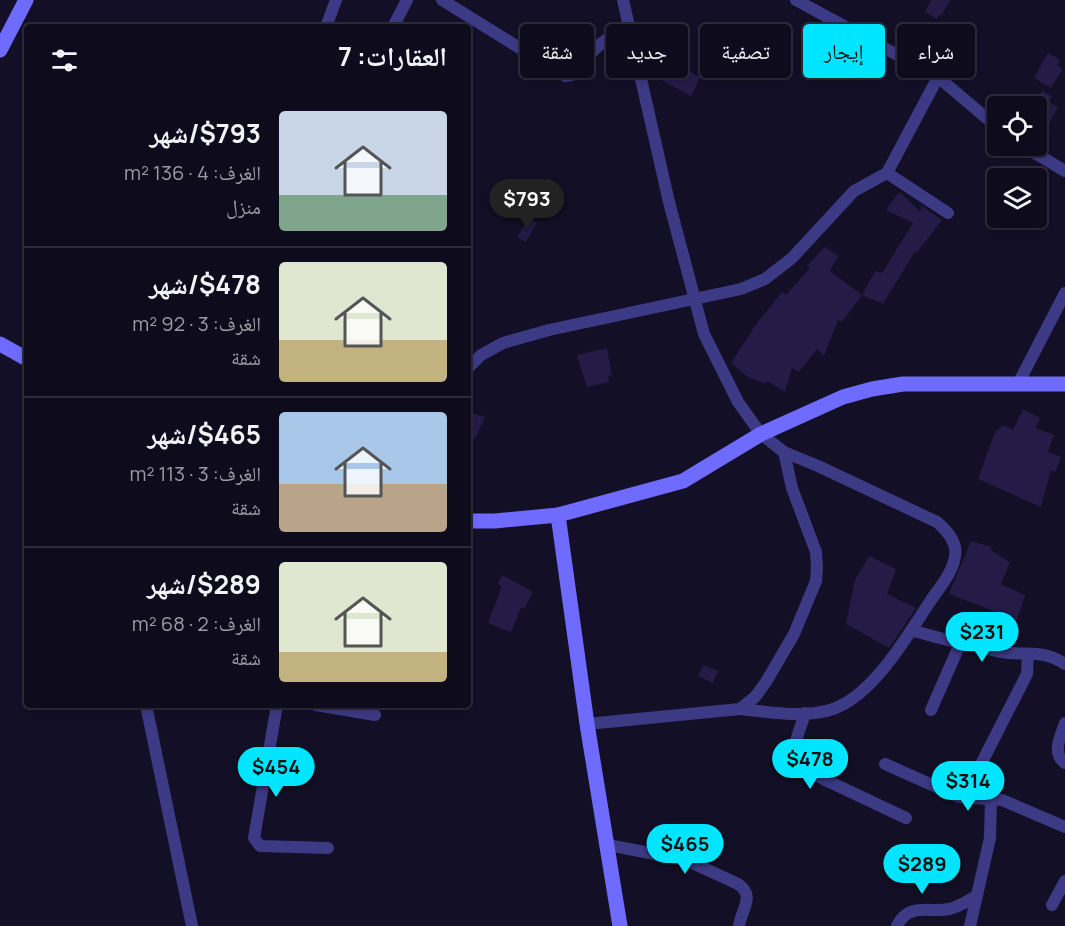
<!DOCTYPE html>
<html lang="ar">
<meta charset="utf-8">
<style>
body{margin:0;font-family:Manrope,"Noto Naskh Arabic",sans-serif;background:#1c1929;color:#f1f3f6;direction:rtl;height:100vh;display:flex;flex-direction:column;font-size:22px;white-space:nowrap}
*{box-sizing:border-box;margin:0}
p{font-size:20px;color:#9b9ba3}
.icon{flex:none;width:33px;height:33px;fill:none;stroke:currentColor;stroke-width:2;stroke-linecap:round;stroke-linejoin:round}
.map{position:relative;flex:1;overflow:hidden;direction:ltr}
.side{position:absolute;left:24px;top:24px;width:447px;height:684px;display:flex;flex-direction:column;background:#0e0b1c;border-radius:6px;box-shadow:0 3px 9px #0003,0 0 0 2px #2e2b3b;direction:rtl}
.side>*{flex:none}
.hud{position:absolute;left:489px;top:24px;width:486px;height:54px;direction:rtl;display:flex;gap:12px}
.fabs{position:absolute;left:987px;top:96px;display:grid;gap:12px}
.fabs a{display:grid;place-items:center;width:60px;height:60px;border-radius:6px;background:#0e0b1c;box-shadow:0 3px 9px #0003,0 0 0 2px #2e2b3b;font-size:30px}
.price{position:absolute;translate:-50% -51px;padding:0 14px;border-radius:21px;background:#00e5ff;color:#111;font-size:20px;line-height:39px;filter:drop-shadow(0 2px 3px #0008)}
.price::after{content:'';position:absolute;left:50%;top:36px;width:18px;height:14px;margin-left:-9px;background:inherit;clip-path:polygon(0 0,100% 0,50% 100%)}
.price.current{background:#222;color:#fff}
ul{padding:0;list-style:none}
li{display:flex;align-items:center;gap:18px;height:150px;padding:0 24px}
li+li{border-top:2px solid #2e2b3b}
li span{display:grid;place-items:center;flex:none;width:168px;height:120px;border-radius:6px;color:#555}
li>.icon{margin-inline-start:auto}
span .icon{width:72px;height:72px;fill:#fffc;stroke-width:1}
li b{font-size:26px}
h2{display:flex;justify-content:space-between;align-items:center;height:72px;padding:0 24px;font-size:26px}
.chip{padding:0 21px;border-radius:6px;background:#0e0b1c;box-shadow:0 3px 9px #0003,0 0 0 2px #2e2b3b;font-size:21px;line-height:54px}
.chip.current{background:#00e5ff;color:#111}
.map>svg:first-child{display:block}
.building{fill:#241b47}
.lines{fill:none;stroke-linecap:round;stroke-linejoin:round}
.street{stroke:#3d3a85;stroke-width:12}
.secondary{stroke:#6f6bff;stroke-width:15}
</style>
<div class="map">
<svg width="1065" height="926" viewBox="0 0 1065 926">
<rect width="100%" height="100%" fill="#130f26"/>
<g class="building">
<path d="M931,0H950L942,15H939L937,19L925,12Z"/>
<path d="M1048,53L1060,60L1057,65L1063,69L1051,88L1034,78Z"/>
<path d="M668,61L700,77L691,96L659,79Z"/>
<path d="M1042,91L1052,96L1049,102L1058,107L1047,128L1050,130L1042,147L1036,144V103Z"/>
<path d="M899,192L920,211L922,206L942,220L917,252L915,251L883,304L862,295L875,271L882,273L913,223L886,210Z"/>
<path d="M529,218L537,222L526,242L517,237Z"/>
<path d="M825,247L838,256L830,271L862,295L842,322L838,320L824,356L817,349L799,372L792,368L785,392L767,381L766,384L748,377L731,363L757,323L782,292L786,295L810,268L807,266Z"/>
<path d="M607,348L612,375L608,376L609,382L587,387L577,355Z"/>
<path d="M1023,409L1040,418L1036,428L1054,435L1048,452L1061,457L1055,472L1051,470L1041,507L978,479L995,432L1003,425L1013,430Z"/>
<path d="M468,412L485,417L475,439L468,436Z"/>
<path d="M971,541L992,547L991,550L1010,562L1001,584L1025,595L1017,620L949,594Z"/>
<path d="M869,556L896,569L887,594L916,608L889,648L846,624L855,580Z"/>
<path d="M502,575L533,592L524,609L521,607L511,632L488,623L502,586L498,584Z"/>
<path d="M703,665L718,671L713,683L698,676Z"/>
</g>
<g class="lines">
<g class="street">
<path d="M442,0L565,76L571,75C590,55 601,37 629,29"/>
<path d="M796,0L938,77L998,128"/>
<path d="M326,27L336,0"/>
<path d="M393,27L407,0"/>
<path d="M1023,146L1065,171"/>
<path d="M887,173L938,77"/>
<path d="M468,368L481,355L503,343L549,330L741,289L765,279L792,258L854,191L887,173L948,213"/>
<path d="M1018,384L1065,293"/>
<path d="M911,630C941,639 971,646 1002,652C1026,656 1043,649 1065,664"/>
<path d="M146,705L192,926"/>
<path d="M277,705L254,838L260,846L328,848"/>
<path d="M316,705L375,715"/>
<path d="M740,709C772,712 815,721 844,704C880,684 909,633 931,600C940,587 953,572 955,556C958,542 946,530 937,522L818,466L784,452"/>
<path d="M931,710L960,644"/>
<path d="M805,713C801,728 789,751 796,766L906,818"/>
<path d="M1065,723C1061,736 1051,753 1065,763"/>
<path d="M587,724L740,709L755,697L766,682L794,634L816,581L817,568L816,552L792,488L784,452L761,434L738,402L704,334L669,202L623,0"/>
<path d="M885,764L959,797L1002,800L1065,827"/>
<path d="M974,797L979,768L1027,674L1028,654"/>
<path d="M608,845L686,860L738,884C756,896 741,910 739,926"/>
<path d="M1052,905L1065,881"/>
<path d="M897,926C909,902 928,913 949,909C959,907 968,901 976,896"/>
<path d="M970,926L990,838L991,798"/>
</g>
<g class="secondary">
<path d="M0,50L26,0"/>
<path d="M0,344L27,359"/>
<path d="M558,515L587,724L620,926"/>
<path d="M468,521H495L558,515L683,481L761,434L843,397L872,389L903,384H1065"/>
</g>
</g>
</svg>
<div class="fabs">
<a><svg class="icon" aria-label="locate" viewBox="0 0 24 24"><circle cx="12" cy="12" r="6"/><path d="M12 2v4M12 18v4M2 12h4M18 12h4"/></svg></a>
<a><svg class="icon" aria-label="layers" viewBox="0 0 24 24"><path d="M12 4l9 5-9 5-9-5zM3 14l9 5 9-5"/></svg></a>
</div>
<b class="price current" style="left:527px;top:230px">$793</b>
<b class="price" style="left:982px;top:663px">$231</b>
<b class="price" style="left:810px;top:790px">$478</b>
<b class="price" style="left:276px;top:798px">$454</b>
<b class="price" style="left:968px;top:812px">$314</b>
<b class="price" style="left:685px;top:875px">$465</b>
<b class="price" style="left:922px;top:895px">$289</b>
<div class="hud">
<a class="chip">شراء</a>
<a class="chip current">إيجار</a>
<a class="chip">تصفية</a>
<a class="chip">جديد</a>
<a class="chip">شقة</a>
</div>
<section class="side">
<h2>العقارات: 7<svg class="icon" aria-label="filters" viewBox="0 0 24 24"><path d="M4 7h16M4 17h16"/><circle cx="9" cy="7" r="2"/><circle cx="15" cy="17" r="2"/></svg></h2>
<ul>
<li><span style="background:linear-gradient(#c9d6e8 70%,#7fa58c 0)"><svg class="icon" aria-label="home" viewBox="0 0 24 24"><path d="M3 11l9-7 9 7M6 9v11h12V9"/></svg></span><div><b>$793/شهر</b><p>الغرف: 4 · 136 m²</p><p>منزل</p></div></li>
<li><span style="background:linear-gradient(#dfe7d0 65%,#c2b280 0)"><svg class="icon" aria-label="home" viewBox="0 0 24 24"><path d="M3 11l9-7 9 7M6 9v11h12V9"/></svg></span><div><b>$478/شهر</b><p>الغرف: 3 · 92 m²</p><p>شقة</p></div></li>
<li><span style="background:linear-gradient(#a9c7e8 60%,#b9a48a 0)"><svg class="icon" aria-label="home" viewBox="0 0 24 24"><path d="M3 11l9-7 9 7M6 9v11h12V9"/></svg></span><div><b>$465/شهر</b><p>الغرف: 3 · 113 m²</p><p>شقة</p></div></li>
<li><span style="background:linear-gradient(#dfe7d0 75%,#c2b280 0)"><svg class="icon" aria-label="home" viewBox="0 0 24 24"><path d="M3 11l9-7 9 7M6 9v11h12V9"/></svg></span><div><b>$289/شهر</b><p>الغرف: 2 · 68 m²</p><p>شقة</p></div></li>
</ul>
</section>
</div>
